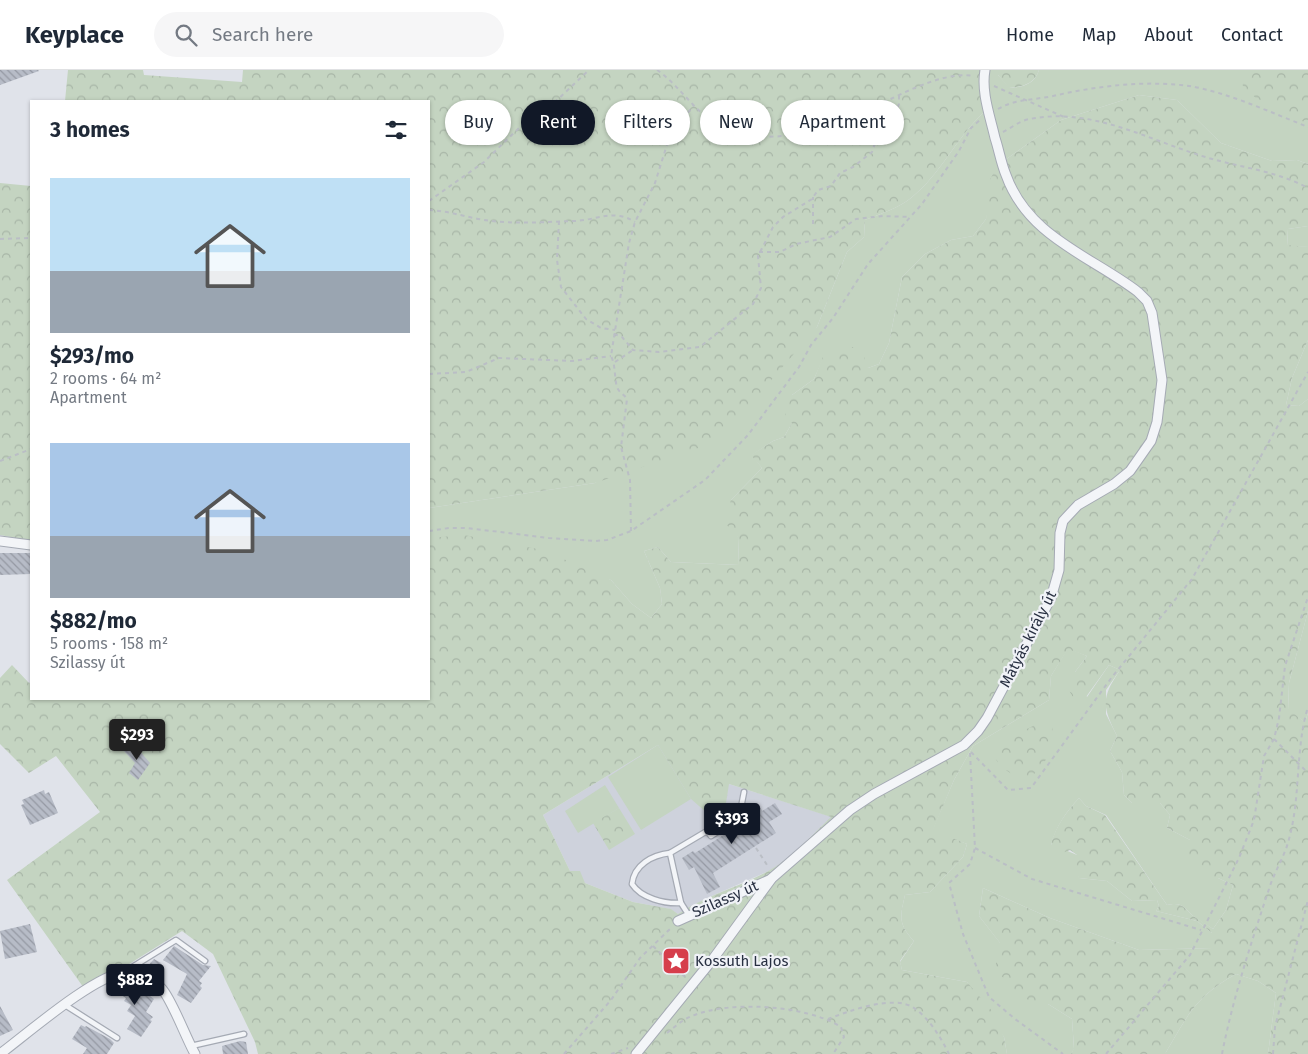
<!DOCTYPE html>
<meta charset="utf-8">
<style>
body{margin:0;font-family:"Fira Sans",sans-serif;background:#f6f6f7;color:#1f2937;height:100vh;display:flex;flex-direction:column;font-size:19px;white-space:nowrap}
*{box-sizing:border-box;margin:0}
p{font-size:16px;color:#747a83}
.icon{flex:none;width:28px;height:28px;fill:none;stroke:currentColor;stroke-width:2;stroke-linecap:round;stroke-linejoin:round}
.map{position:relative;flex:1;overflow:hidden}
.details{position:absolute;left:30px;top:30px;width:400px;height:600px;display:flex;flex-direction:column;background:#fff;border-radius:0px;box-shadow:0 1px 4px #0004}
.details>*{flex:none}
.top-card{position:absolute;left:445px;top:30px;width:475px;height:45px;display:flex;gap:10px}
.price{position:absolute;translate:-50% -42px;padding:0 11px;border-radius:5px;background:#111827;color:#fff;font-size:16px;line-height:32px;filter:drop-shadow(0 1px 2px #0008)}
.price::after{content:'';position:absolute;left:50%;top:30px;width:15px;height:11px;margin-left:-8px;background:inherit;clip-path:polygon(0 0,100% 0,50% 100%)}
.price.on{background:#222;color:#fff}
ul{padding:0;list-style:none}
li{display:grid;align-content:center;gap:10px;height:265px;padding:0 20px}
li span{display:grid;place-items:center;height:155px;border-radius:0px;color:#555}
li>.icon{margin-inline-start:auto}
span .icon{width:90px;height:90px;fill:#fffc;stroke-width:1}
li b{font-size:21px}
h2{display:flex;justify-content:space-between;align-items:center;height:60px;padding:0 20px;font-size:21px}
.tag{padding:0 18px;border-radius:22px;background:#fff;box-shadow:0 1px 4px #0004;font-size:18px;line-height:45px}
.tag.on{background:#111827;color:#fff}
header{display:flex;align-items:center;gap:30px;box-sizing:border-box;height:70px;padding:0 25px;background:#fff;border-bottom:1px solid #e0e1e3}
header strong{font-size:24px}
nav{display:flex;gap:28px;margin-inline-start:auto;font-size:18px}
.search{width:350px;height:45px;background:#f6f6f7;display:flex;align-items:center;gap:12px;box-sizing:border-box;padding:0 18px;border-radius:28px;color:#747a83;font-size:19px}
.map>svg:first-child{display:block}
.built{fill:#ced2dc}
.grass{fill:#c4d4c1}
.forest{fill:url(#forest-crowns);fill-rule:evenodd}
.water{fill:url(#water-ripples)}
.building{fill:url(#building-back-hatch)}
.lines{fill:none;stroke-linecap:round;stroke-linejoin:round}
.service-casing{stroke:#a5aab4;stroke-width:7}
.minor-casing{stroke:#a5aab4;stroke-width:11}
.path{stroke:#babec5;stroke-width:2;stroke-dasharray:4 4;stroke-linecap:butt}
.service{stroke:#f3f5f8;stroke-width:4.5}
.minor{stroke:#f3f5f8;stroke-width:9}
.labels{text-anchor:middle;stroke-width:4.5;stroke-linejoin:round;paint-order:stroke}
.street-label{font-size:15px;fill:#283042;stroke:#f0f2f7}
.poi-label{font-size:15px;fill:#283042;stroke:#f0f2f7;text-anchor:start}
</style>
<header>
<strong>Keyplace</strong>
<div class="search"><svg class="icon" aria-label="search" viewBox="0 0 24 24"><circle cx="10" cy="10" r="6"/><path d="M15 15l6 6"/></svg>Search here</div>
<nav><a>Home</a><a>Map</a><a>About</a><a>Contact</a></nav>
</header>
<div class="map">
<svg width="1308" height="984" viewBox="0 0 1308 984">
<defs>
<pattern id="forest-crowns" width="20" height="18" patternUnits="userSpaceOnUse" patternTransform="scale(1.25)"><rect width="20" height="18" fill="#c4d4c1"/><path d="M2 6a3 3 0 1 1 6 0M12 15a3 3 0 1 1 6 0" fill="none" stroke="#a8b6a7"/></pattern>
<pattern id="water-ripples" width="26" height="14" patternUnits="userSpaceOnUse" patternTransform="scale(1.25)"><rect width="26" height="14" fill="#99aecc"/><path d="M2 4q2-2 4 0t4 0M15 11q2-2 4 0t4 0" fill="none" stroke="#7d8ea7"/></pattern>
<pattern id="building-back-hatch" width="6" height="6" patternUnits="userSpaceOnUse" patternTransform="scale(1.25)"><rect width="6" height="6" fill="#b7bcc7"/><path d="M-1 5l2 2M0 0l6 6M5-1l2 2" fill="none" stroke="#9599a3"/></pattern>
</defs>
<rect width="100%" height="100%" fill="#e0e3ea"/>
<path class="built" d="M658,675L729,714L832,747L784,791L771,800L705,829L678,844L670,839L633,832L585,813L570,801L543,745Z"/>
<g class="grass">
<path d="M987,0H998V5L1010,18C1023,17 1035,14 1039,0H1308V94L1297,90L1272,91L1221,73L1177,30L1139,25L1061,50L998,95L986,149L973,166L951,170L925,184L902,207L889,273L879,294L868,298L826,282L814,309L792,325V353L784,367L773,371L752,385L762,398L731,430L738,467L739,495L671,492L658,477L644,481L660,518L662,534L651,548L632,534L611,510L429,468V438L595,413L817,257L847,182L864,167L865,150C880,144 899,138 911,128C941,104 956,68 984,42Z"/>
<path d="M1308,156V177L1287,176L1288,159Z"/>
<path d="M1308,270V329L1299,336L1286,335L1292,308Z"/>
<path d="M1308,541V643L1305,652L1288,640L1289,613Z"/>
<path d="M1068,578L1087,586L1075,602L1087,627L1109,595L1120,600L1106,620V644L1117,666L1110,681L1122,702L1124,725L1132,733H1160L1170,745L1167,758L1190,770L1218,808L1233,815L1226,840L1213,859C1207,855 1198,850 1192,845C1183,836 1181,832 1167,835L1106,745L1086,736L1079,728C1066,742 1057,755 1051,774L1077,785L1079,808L1107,811L1132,831L1157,830L1159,836L1156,841L1197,851L1212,863V878L1139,880L1050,848L983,818L979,846L1048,934L1072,949L1074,979L1071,984H1007L1004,967L967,912L902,900L900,892L914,871C898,854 900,847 905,825L930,822L963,787L967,774L932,761L954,710L973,676L1049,630L1051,606Z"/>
<path d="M658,675L691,729L641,760L608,707Z"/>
<path d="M605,715L619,738L578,763L565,741Z"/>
<path d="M1236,904L1258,911L1276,923L1268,984H1165C1188,945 1195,927 1236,904Z"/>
</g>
<g class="forest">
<path d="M68,0H143L144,5L242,12L243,0H987L984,42C956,68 941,104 911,128C899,138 880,144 865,150L864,167L847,182L817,257L719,371L595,413L429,438V31H65Z"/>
<path d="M998,0H1039C1035,14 1022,17 1009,18L998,5Z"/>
<path d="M1241,0H1308V53L1296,49L1271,33L1257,29L1243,17Z"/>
<path d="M1139,25L1177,30L1221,73L1272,91L1297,90L1308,94V156L1288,159L1287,175L1308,177V270L1292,308L1286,335L1299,336L1308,329V541L1289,613L1288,639L1305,652L1308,643V984H1268L1276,923L1258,911L1236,904C1195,927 1188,945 1165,984H1071L1074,978L1072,949L1048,934L1036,936L1009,915L995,898L1000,873L979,846L983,818L1050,848L1139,880L1212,878V863L1197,851L1156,841L1159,836L1157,830L1132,831L1107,811L1079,808L1074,796L1077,785L1070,780L1057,785L1051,773C1057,755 1066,742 1079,728L1086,736L1105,745L1167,835C1181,832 1183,836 1192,845C1198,850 1207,854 1213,859L1226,840L1233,815L1218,808L1210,810L1206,804L1208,796L1196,795L1188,783L1190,770L1167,758L1170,745L1160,733H1132L1124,725L1122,702L1110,681L1117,666C1102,636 1101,628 1120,600L1109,595L1086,627L1079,630L1073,627L1068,619L1075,602L1087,586L1068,579L1051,606L1049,630L973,676L954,710L933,760L967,774L963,787L930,822L905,825C900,847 898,854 914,871L900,891L902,900L967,912L992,941L1004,967L1007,984H258L255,972L213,884L182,861L86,921L7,810L100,742L56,686L29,703L0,674V608L12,595L29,613L31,612V629H429V468L464,465L543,480L611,510L632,534L651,548L662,534L660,518L644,481L658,477L671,492L739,495L738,467L723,451L731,430L762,398L751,385L773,371L784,367L792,353L785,345L792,325L814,309L825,282L846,275L862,280L868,298L879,294L889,273L902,207L925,184L951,170L973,166L986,149L988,113L998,95L1061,50ZM658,675L691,729L707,743L726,733L729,714L831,747C812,765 793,787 770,800C740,817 706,825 678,844L671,839L633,832L585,813L580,801H570L543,745Z"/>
<path d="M0,113L31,116V471L0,465Z"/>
<path d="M1039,653L1052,657C1055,675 1051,683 1041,697C1037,701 1034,705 1029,707C1015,711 992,693 993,679L1000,672Z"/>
<path d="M619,738L635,764L609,780L593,753Z"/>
</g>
<path class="water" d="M726,737L731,745L715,756L710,748Z"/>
<g class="building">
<path d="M0,0H38L39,1L0,15Z"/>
<path d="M0,483H30L31,504L0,505Z"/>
<path d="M131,671L150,693L138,710L129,703L135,693L123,680Z"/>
<path d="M44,720L45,724L49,722L58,743L30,755L21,735L24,734L22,730Z"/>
<path d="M775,733L782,744L769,752L776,763L713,803L720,817L707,824L694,797L689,800L682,788L693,781L695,783L746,751L744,745L759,735L762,741Z"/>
<path d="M30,854L37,882L5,889L0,861Z"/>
<path d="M174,876L203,895L211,896L199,911L202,913L200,916L202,918L191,933L177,925L187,904L163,890Z"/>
<path d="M154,889L161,893L154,904L145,899Z"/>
<path d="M120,910L137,919L138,917L154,929L146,942L153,947L150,950L152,951L141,967L127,959L135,946L127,941L131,935L124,931L126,928L108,917L110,913Z"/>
<path d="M0,936L13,960L0,966Z"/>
<path d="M81,955L85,957L86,956L110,969L114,973L107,984H83L87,978L72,969Z"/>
<path d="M240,971L246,972L248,984H223L222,976Z"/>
</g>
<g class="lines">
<defs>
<g id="service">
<path d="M670,783C652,785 634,795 632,814C641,828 664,834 681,833"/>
<path d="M688,844L681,833L670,783L707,761L711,766L739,748L744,722"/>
<path d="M126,901L176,870L205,891"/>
<path d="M65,935L117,968"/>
<path d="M191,976L244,964"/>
</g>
<g id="minor">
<path d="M0,471L31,475"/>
<path d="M678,851L771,809"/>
<path d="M0,984C27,964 93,906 125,902C138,900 153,909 162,919C172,930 186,968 195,984"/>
<path d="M636,984L713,889L772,808L850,740L874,724L964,675L978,661L987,648L1051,528L1059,500L1060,463L1063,451L1078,435L1114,414L1130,401L1151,371L1157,352L1162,310L1152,243L1147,231L1138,222C1091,186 1028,167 1006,105C1001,93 999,80 995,68C990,46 981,22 985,0"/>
</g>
</defs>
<use href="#service" class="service-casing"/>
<use href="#minor" class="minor-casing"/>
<g class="path">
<path d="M657,0C682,17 700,51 730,61C769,74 815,63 852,47C887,33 937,0 974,6"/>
<path d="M994,16L1064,47"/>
<path d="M998,39C1015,29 1034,30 1053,26C1097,16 1144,10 1189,16C1227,22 1272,43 1308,57"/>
<path d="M1003,62C1011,58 1021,50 1030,49C1089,37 1145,68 1199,85C1235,97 1275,100 1308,118"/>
<path d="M429,131L484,92L521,56L554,33L589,0"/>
<path d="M429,140C451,141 471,149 492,151C519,154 546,152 572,151C596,151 613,138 635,152"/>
<path d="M559,151L557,190L561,217L586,249L601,258L615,260"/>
<path d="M813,154V127"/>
<path d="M0,169L31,168"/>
<path d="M759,182H780L796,174L830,167L856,149L883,146L910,147"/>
<path d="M614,264L622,267L633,280L659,282L700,277L753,234L761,218L758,186L773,157L783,147L812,129L818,120L831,116L840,103L853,97L872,82L878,64L893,50L899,34V24"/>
<path d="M615,292L633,280"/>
<path d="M429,304L466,302L499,288L573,291L611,286"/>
<path d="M0,391L31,379"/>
<path d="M429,461L449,458H467L549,468L595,471L607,470L631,461L705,410L748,365L799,297L811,275L833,248L868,194L922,134L959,81L971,58L981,49"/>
<path d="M631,461L630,410L621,377L627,329C624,324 619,323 617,317C614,307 616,296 611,286L629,173L635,152L655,113L670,65L694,35"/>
<path d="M1274,669L1308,703"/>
<path d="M971,682L1008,720L1031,718L1112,607L1192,509L1308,302"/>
<path d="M970,683L975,778L970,794L949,813L963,864L989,927L1015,949L1063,984"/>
<path d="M756,778L769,798"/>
<path d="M975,778L1032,809L1201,860"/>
<path d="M653,876L686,908"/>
<path d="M828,949C849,941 894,924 914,938C930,949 941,968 949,984"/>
<path d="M667,963C675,957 683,949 692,946C729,930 807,935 841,957L844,967L833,984"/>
<path d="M564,984L611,930L640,888L671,858"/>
<path d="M611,984L628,978"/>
<path d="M1106,984L1190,885L1239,788L1254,750L1264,686L1274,669L1279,648L1285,596L1308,527"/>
<path d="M1222,984C1233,928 1251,873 1269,819C1274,802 1285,786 1289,769C1301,726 1295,679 1308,637"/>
<path d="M1273,984L1275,957L1308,830"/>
</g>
<use href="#service" class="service"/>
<use href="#minor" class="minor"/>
</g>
<defs>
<symbol id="sight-square" viewBox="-11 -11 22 22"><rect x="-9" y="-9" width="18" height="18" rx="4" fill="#d63e4b" stroke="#f0f2f7"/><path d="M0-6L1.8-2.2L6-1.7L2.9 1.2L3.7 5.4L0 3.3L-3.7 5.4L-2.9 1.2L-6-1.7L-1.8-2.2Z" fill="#fff"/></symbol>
</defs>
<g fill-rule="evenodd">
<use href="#sight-square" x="660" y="875" width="32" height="32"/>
</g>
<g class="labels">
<g class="street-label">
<text transform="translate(1028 569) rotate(-63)" y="5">Mátyás király út</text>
<text transform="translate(725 829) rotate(-24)" y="5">Szilassy út</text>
</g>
<g class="poi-label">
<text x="695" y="896">Kossuth Lajos</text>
</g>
</g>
</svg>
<b class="price on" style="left:137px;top:691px">$293</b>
<b class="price" style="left:732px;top:775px">$393</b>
<b class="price" style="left:135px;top:936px">$882</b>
<div class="top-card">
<a class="tag">Buy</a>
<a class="tag on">Rent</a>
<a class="tag">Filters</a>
<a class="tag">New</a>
<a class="tag">Apartment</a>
</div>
<section class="details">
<h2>3 homes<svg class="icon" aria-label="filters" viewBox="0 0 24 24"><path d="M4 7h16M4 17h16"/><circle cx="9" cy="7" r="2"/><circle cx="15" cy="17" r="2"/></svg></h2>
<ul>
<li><span style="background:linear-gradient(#bfe0f5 60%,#9aa5b1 0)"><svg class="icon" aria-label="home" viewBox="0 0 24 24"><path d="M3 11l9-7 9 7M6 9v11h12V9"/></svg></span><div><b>$293/mo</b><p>2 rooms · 64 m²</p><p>Apartment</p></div></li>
<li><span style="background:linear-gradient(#a9c7e8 60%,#9aa5b1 0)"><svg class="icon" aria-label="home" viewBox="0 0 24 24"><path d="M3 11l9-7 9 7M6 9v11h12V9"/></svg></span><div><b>$882/mo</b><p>5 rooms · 158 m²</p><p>Szilassy út</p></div></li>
</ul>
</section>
</div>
